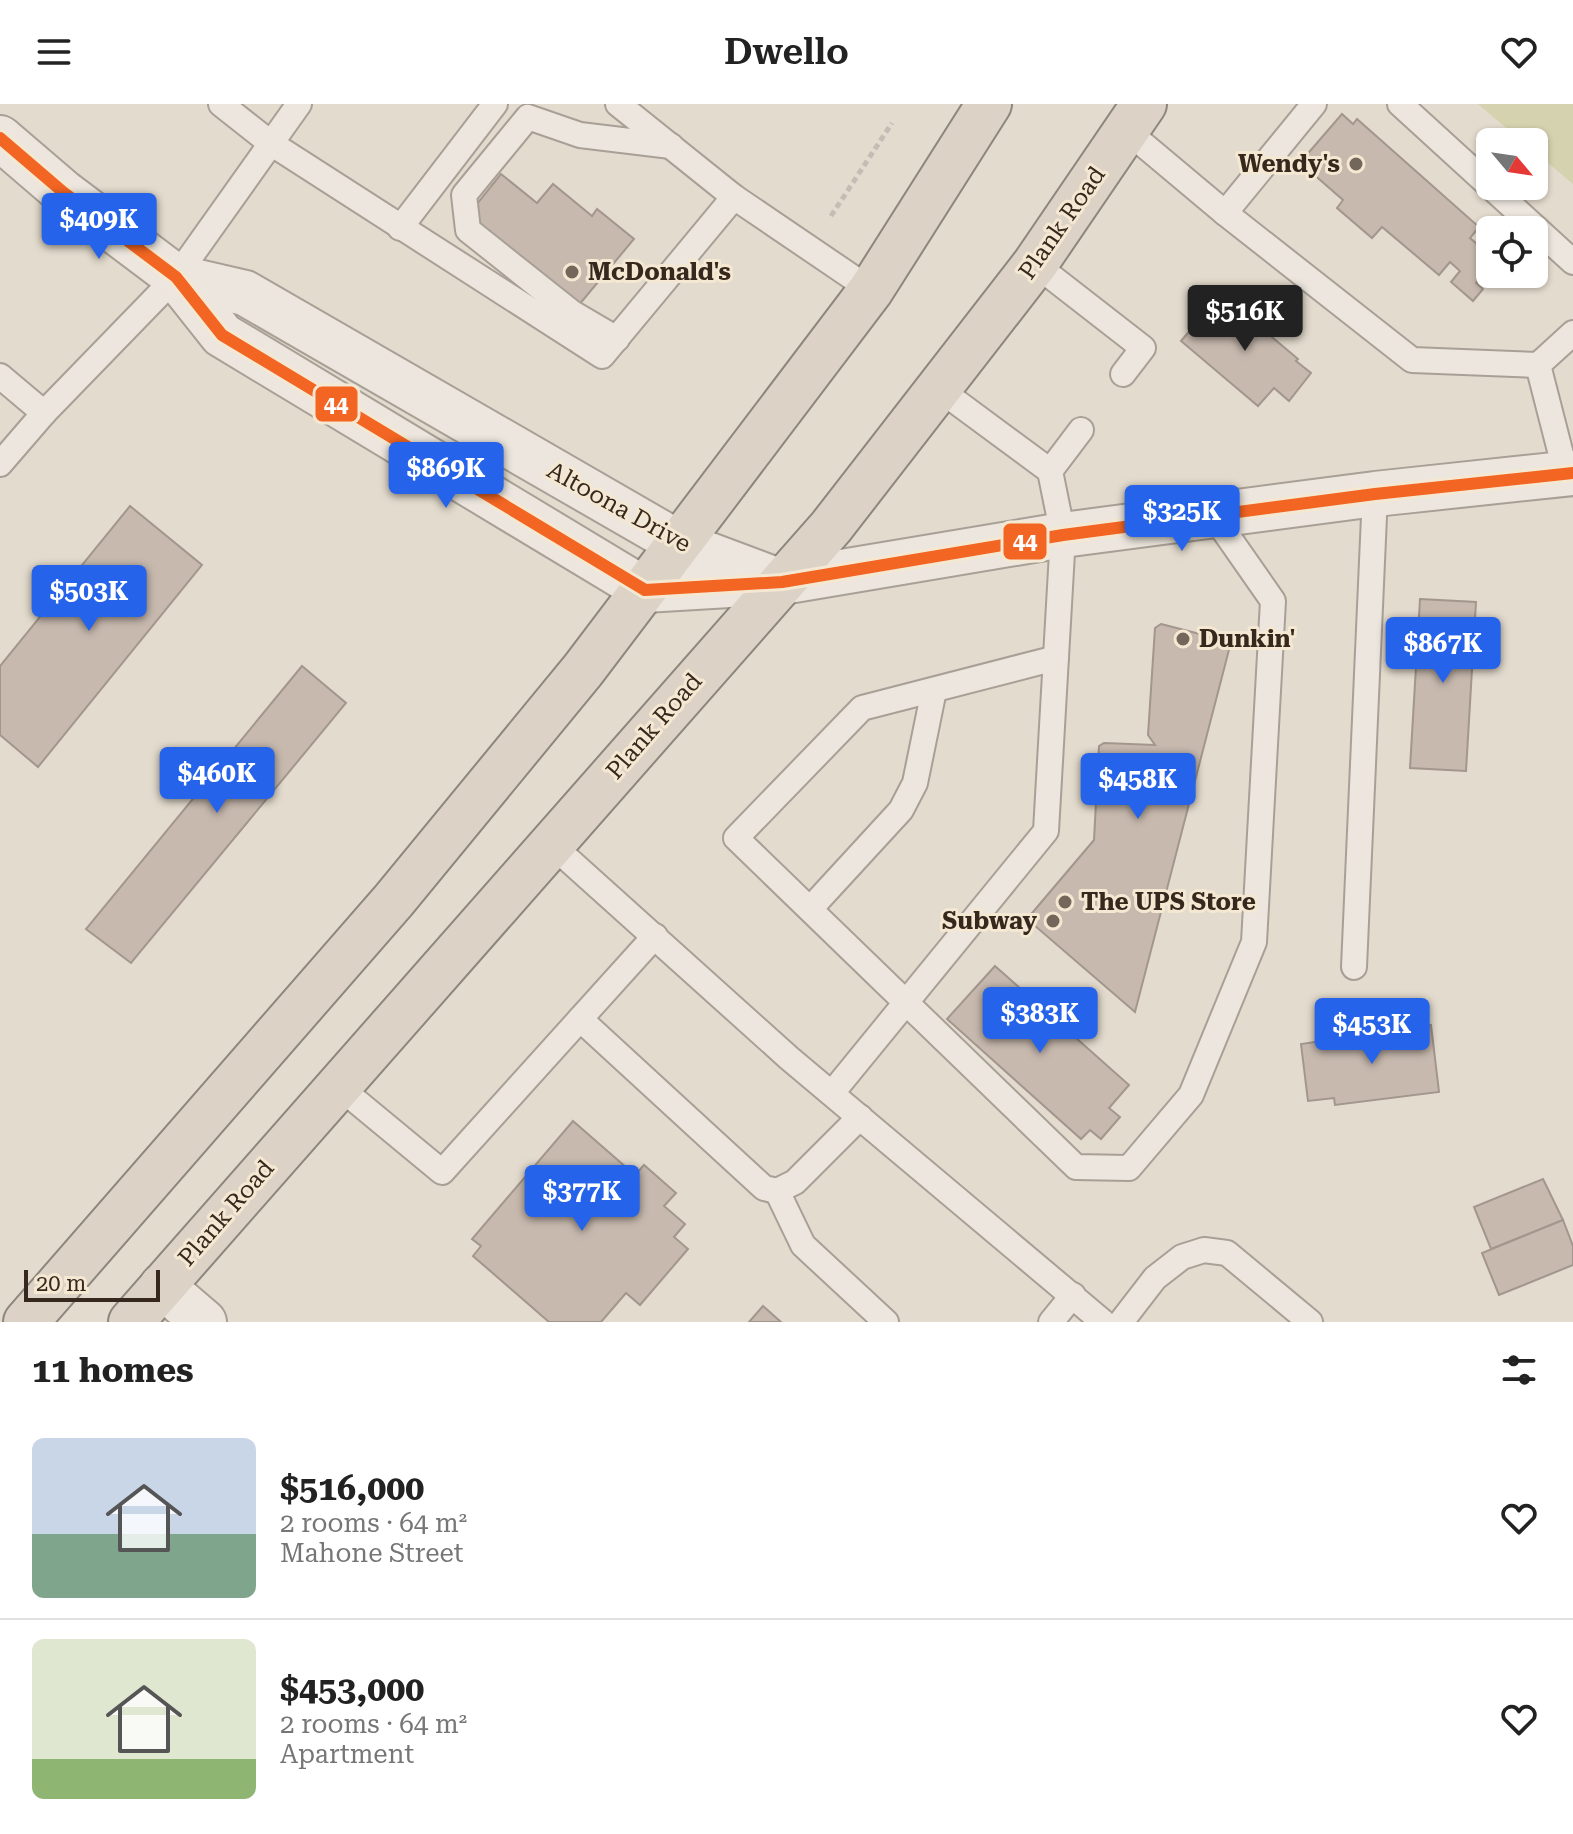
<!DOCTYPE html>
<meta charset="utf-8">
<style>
body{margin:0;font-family:"Roboto Serif",serif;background:#f6f6f6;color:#222;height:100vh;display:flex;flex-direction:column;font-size:30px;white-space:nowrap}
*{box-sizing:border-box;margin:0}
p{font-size:26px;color:#767676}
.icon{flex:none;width:44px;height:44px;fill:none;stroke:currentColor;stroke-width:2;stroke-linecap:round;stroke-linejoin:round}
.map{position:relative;height:1218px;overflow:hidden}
.drawer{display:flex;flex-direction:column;background:#fff;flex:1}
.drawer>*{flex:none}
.needle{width:52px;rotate:119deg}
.buttons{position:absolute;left:1476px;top:24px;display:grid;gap:16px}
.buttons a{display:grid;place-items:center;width:72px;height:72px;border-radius:12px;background:#fff;box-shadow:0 2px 6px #0004;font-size:40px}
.scale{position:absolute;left:24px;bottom:20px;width:136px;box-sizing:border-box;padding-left:8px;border:4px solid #37281e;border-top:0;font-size:22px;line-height:28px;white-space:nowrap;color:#37281e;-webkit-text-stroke:6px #f5e8d2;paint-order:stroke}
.price{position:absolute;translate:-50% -68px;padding:0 18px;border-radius:8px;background:#2563eb;color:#fff;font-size:26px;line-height:52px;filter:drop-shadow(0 2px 4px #0008)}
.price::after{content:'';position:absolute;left:50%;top:48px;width:24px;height:18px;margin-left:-12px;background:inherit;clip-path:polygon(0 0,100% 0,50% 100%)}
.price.active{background:#222;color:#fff}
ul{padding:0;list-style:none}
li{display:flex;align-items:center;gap:24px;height:200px;padding:0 32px}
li+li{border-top:2px solid #e0e0e0}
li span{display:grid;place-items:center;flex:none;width:224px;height:160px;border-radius:12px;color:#555}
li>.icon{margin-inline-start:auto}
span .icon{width:96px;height:96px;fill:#fffc;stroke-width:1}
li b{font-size:34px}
h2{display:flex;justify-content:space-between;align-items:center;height:96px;padding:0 32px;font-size:34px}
header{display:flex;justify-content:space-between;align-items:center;height:104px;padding:0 32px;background:#fff;font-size:36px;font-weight:600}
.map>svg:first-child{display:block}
.green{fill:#d5d2af}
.building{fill:#c7b9ae;stroke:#a3968c;stroke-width:2}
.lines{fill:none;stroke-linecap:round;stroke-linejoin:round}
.service-casing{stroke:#a8a096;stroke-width:28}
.minor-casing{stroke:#a8a096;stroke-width:48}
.trunk-casing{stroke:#8e867d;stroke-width:48}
.path{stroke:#c4bdb5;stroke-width:5;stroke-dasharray:6 4;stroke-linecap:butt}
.service{stroke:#ece6de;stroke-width:24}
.minor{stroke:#ece6de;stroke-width:44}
.trunk{stroke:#dcd2c6;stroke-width:44}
.bus-1-casing{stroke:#f5e8d2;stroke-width:18}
.bus-1{stroke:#f26522;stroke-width:12}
.poi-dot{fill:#73675b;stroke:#f5e8d2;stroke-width:3}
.labels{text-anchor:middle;stroke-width:6;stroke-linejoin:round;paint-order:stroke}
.poi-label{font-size:24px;font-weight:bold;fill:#37281e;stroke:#f5e8d2;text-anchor:start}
.street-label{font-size:24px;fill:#37281e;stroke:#f5e8d2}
.line-badge{stroke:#f5e8d2;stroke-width:3}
.badge-label{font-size:22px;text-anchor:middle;font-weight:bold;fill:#fff}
</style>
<header><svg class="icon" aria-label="menu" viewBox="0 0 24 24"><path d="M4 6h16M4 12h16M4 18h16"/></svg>Dwello<svg class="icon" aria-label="heart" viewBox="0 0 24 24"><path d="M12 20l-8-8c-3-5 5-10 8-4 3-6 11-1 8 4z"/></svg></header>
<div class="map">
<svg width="1573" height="1218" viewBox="0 0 1573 1218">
<rect width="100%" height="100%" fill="#e3dbcd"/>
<path class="green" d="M1478,0H1573V80L1534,47V38H1523Z"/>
<g class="building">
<path d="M1342,10L1353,20L1357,15L1479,123L1470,134L1490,151V164L1476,179L1483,185L1473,197L1451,178L1460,167L1450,158L1439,171L1382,123L1372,134L1337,104L1343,96L1311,68L1316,64L1304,54Z"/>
<path d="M501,70L537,99L553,80L592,112L597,105L634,135L578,202L468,111Z"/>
<path d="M1221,190L1298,255L1296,257L1311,269L1289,297L1274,284L1258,302L1181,237Z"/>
<path d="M130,402L202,461L38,663L0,631V562Z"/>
<path d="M1420,495L1476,498L1466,667L1410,664Z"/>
<path d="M1161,520L1231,538L1135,908L1027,815L1094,736L1099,642L1104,639L1155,641L1148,631L1155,524Z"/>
<path d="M302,562L346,599L131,859L86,825Z"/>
<path d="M995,862L1129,981L1109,1004L1120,1013L1101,1035L1090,1026L1081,1035L947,915Z"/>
<path d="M1431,921L1439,988L1335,1001L1334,994L1308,997L1301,940Z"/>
<path d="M573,1017L635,1071L644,1061L676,1089L664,1102L685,1120L674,1133L688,1145L640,1201L626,1189L601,1218H549L473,1152L481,1142L472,1135Z"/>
<path d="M1543,1075L1563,1116L1491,1145L1474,1103Z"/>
<path d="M1563,1116L1573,1142V1161L1499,1191L1482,1149Z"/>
<path d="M763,1202L781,1218H749Z"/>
</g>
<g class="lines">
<defs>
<g id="service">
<path d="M221,0L269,38L602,252L734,93"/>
<path d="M618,0L734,93L871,186"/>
<path d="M1314,0L1225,109L1412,256L1538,261L1573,229"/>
<path d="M1400,0L1573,158"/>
<path d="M1126,26L1225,109"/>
<path d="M400,124L495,0"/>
<path d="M1035,160L1143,244L1123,270"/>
<path d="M617,235L571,208L468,126L464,91L528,13L580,31L671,42"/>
<path d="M1538,261L1566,370"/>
<path d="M0,272L44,309"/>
<path d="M939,285L1050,367"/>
<path d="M0,360L44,309L176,173L299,0"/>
<path d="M1056,554L862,604L736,734L1076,1063L1129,1064L1191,991L1254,838L1273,497L1213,411"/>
<path d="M551,740L789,954L1103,1218"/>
<path d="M810,805L901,706L915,679L934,586"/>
<path d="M1354,863L1375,390"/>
<path d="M580,915L764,1084L777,1087L795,1078L860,1013"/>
<path d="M338,982L442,1068L655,832"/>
<path d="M832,989L1046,727L1063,431L1050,367L1081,326"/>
<path d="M777,1087L803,1141L886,1218"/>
<path d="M1051,1218L1073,1191"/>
<path d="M1121,1218L1155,1174L1182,1153L1204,1146L1227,1149L1310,1218"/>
</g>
<g id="minor">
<path d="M0,34L63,88L176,173L222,231L645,486L782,478L1063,431L1375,390L1573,369"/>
<path d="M176,173L245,189L680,440L768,473"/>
<path d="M162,1182L204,1218"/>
</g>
<g id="trunk">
<path d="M26,1218L394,796L583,566L871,186L989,0"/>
<path d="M131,1218L831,423L1035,160L1144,0"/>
</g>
</defs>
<use href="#service" class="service-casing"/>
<use href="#minor" class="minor-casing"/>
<use href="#trunk" class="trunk-casing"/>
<path class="path" d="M831,112L892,19"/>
<use href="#service" class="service"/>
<use href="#minor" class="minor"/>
<use href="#trunk" class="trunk"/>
<defs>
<path id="bus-1" d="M0,34L63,88L176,173L222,231L645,486L782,478L1063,431L1375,390L1573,369"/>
</defs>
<use href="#bus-1" class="bus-1-casing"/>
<use href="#bus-1" class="bus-1"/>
</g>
<g class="poi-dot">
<circle cx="1356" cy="60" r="8"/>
<circle cx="572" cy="168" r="8"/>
<circle cx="1183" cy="535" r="8"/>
<circle cx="1065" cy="798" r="8"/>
<circle cx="1053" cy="817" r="8"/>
</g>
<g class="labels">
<g class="poi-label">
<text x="1340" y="68" text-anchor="end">Wendy's</text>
<text x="588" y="176">McDonald's</text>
<text x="1199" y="543">Dunkin'</text>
<text x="1081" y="806">The UPS Store</text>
<text x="1037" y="825" text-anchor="end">Subway</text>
</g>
<g class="street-label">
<text transform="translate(1062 119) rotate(-55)" y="8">Plank Road</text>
<text transform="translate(619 403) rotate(29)" y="8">Altoona Drive</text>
<text transform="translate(654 622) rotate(-49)" y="8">Plank Road</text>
<text transform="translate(226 1109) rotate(-49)" y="8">Plank Road</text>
</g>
</g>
<g class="line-badge">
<rect x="314" y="281" width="45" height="38" rx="8" fill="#f26522"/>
<rect x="1002" y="418" width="46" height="39" rx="8" fill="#f26522"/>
</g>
<g class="badge-label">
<text x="336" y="308">44</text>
<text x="1025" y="445">44</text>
</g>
</svg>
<div class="buttons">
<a><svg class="needle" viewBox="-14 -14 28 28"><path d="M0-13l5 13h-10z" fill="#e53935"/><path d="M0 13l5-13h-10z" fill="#767676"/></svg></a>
<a><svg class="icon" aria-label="locate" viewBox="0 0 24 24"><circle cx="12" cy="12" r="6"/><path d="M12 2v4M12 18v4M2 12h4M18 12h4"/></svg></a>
</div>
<div class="scale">20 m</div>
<b class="price" style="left:99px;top:157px">$409K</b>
<b class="price active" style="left:1245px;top:249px">$516K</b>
<b class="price" style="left:446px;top:406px">$869K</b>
<b class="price" style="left:1182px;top:449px">$325K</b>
<b class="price" style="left:89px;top:529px">$503K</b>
<b class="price" style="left:1443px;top:581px">$867K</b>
<b class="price" style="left:217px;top:711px">$460K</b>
<b class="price" style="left:1138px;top:717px">$458K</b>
<b class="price" style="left:1040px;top:951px">$383K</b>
<b class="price" style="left:1372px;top:962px">$453K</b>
<b class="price" style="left:582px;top:1129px">$377K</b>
</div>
<section class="drawer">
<h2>11 homes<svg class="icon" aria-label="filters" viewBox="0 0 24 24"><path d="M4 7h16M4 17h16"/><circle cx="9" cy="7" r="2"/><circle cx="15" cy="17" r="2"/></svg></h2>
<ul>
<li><span style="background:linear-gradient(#c9d6e8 60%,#7fa58c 0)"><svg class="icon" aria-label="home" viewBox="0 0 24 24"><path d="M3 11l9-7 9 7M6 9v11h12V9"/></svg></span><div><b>$516,000</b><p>2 rooms · 64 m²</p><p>Mahone Street</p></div><svg class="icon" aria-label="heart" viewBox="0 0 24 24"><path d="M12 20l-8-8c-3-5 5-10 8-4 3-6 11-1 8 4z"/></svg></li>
<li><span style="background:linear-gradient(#dfe7d0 75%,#8fb573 0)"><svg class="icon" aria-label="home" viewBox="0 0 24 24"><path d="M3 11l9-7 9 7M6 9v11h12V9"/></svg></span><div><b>$453,000</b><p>2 rooms · 64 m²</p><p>Apartment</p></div><svg class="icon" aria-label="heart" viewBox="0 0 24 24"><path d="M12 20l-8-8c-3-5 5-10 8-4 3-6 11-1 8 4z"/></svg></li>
</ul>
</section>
